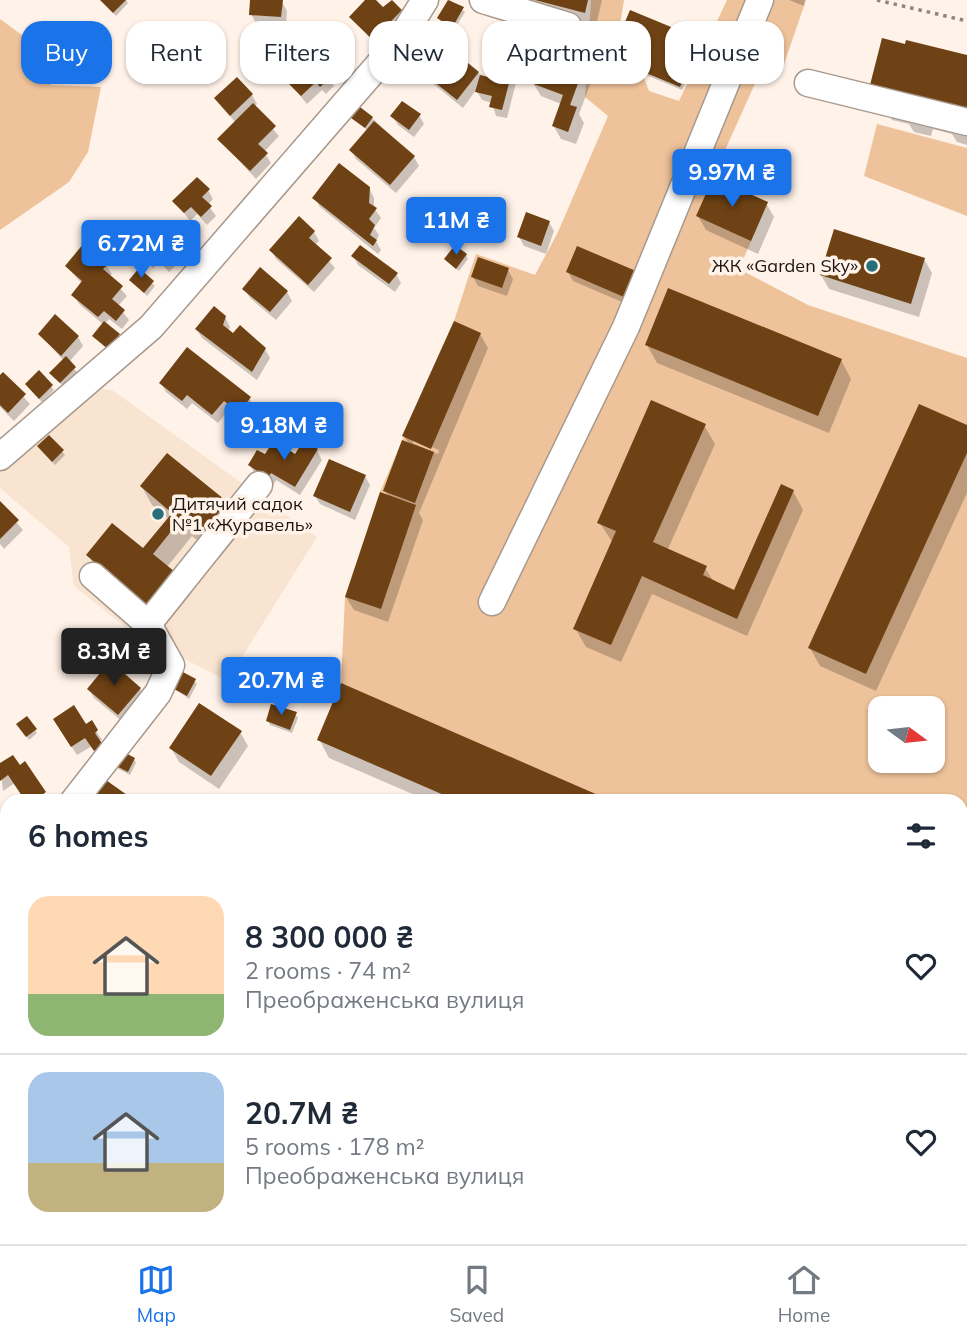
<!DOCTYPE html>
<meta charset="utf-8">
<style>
body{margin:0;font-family:Mulish,sans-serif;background:#f2f2f3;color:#1f2937;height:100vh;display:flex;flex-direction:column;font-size:26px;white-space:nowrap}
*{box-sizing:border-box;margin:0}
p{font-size:23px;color:#747a83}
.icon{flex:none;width:38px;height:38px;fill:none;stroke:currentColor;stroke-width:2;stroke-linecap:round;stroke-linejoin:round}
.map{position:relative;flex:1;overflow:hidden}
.panel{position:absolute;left:0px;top:794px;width:968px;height:450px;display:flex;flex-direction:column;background:#fff;border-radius:21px 21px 0 0;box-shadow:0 2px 5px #0004}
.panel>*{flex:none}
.top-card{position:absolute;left:21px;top:21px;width:926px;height:63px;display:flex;gap:14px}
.needle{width:46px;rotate:105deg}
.fabs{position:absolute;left:868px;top:696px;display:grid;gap:14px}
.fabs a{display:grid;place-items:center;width:77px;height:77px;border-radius:14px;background:#fff;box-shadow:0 2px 5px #0004;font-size:35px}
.price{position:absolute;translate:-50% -60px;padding:0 16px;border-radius:7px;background:#1a73e8;color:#fff;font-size:23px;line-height:46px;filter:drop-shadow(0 2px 4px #0008)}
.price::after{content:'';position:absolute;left:50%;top:42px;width:21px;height:16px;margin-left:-10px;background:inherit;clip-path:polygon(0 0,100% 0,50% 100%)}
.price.selected{background:#222;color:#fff}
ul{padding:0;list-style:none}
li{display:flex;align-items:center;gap:21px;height:175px;padding:0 28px}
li+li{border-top:2px solid #e0e1e3}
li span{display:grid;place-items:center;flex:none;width:196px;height:140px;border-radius:21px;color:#555}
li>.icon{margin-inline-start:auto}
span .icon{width:84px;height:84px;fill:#fffc;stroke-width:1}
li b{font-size:30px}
h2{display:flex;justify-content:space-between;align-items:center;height:84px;padding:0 28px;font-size:30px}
.tag{padding:0 24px;border-radius:21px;background:#fff;box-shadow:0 2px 5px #0004;font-size:24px;line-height:63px}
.tag.selected{background:#1a73e8;color:#fff}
.dock{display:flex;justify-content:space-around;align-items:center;height:98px;border-top:2px solid #e0e1e3;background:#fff;font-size:19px;color:#747a83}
.dock a{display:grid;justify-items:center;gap:4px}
.dock .selected{color:#1a73e8}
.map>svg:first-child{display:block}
.built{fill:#f9e4d1}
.green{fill:#eec29a;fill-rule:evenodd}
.shadow{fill:#0003;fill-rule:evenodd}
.building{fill:#6e4214}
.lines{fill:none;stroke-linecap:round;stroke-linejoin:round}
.minor-casing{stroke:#a8998d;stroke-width:29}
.path{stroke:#8e857d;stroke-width:3.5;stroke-dasharray:3.5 5;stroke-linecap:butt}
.minor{stroke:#fff;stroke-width:26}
.poi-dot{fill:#286f7c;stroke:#fff2e8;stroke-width:2.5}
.labels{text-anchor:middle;stroke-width:7;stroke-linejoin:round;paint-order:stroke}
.poi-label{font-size:18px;fill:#1c1612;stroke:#fff2e8;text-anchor:end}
</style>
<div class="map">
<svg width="967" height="1244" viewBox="0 0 967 1244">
<rect width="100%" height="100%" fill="#fff2e8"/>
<path class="built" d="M94,389L112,390L317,537L227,681L128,629L74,586L69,547L0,488V467Z"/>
<g class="green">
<path d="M591,0H624L614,62L644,78L649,91L679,101L727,0H806L781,73L762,68L713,177L768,202L739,269L808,305L967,358V1244H951L949,1237H961V802L460,801L317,740L341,683L345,597L380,492L454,321L476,254L535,275L558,232L608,116L585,97ZM880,709H933V761H880Z"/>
<path d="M0,19L52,57L51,85L101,87L88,152L69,182L0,230Z"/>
<path d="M877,124L967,148V216L864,176Z"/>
<path d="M46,1237H301L294,1244H46Z"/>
</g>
<g class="shadow">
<path d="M101,0H126L128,3L116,16Z"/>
<path d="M252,0L282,2L287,11L286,26L256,23L251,14Z"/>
<path d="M367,0H373L383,10L401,11L406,20L379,48L351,17Z"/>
<path d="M450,0L465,12L454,30L439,18Z"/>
<path d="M473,0H602L595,30Z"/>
<path d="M789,0H805L804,6Z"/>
<path d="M699,40L701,44L682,90L615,62L612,58Z"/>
<path d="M592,44L600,58L579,114L584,123L576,144L561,139L553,125L561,104L541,96L533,83L534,79L529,77L521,63L544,51L549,58L562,63Z"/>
<path d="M967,58V145L957,142L952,134L933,129L931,136L914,132L909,124L892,120L872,85Z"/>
<path d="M421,70L478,73L498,82L511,74L516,83L507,118L496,116L492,103L482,100L476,90L463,108L426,78Z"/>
<path d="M285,78H329L334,86L326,94L322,90L307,104Z"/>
<path d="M252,95L257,104L254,107L279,136L264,152L271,163L256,179L220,140L236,123L216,99Z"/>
<path d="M419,115L424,124L414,137L398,125L392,116Z"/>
<path d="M353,118H372L414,157L419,166L396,193L356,159L351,150L368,131Z"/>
<path d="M369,188L374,198V208L381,218L374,228L379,235L376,241L381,250L378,254L320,207L315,199Z"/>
<path d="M208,190L213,199L208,205L216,216L207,225L197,214L190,221L175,201Z"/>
<path d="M766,203L774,217L758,254L706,230L698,216Z"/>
<path d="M549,222L554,231L546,254L524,246L519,237Z"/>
<path d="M314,232L319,241L315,245L335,268L314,292L276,259L271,250Z"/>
<path d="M170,241L175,250L171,254L177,264L169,272L160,262L153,268L133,243Z"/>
<path d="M466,255L468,259L459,271L446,260Z"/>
<path d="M353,256L396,274L401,283L395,292L358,265Z"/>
<path d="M924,259L932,273L919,317L829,289L821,275Z"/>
<path d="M106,265L112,274L109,276L127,296L118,306L129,320L122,329L109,319L105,324L121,339L110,352L94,336L104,325L79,304L74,295L82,284L67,267Z"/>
<path d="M508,270L513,279L507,296L478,286L473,277Z"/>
<path d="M139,271L155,286L147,296L131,280Z"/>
<path d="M568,272H634L629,305L573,281Z"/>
<path d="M244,289L287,292L292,301L276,320L250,298Z"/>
<path d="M225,317L230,327L228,331L265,349L270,358L257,380L202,338L197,330Z"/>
<path d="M40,334L78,337L83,346L69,362L77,372L63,386L54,377L64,361Z"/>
<path d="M480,334L488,348L419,513L423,520L388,622L354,610L346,597L389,497L385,491L409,444L404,436ZM413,439L439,450L438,454L413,443Z"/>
<path d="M647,345L841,360L851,379L829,433L657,363Z"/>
<path d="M39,373L54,390L42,402L29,388Z"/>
<path d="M3,374L30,404L14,421L0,407V378Z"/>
<path d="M161,383L249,398L254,407L244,420L229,409L218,423L192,403L187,409L166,392Z"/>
<path d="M704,425L715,444L667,551L705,568L714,582L735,592L793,491L803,510L747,636L652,594L621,662L586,647L575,628L613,543L599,522Z"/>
<path d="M967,427V493L876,691L820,666L810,648Z"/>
<path d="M49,437L65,455L55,465L42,450Z"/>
<path d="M304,442L317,451L322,460L300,495L276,480L273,486L255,474L250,465L265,457L295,456Z"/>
<path d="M365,476L370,485L355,520L320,504L315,496Z"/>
<path d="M142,487L233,509L244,528L219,558L192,536L167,567L179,577L190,595L164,627L99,574L88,555L143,551L169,519L152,505Z"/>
<path d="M0,503L23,530L4,549L0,544Z"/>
<path d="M194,681L197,684L189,699L174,688Z"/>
<path d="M89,689H140L145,697L124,723L94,698Z"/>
<path d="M295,714L298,718L292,733L270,725L268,721Z"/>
<path d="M91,723L102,740L99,742L100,759L92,746L77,755L60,729Z"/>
<path d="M21,729L35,730L37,733L29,740Z"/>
<path d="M240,732L248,746L219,789L179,762L171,748Z"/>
<path d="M319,739L609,802H431L329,758Z"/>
<path d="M134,759L136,763L130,775L115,767Z"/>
<path d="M0,765L44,793L49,801L27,802L15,783L3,791Z"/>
<path d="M7,1064V1101L0,1106V1065Z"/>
<path d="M0,1229L5,1238L0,1241Z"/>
<path d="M539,1237H584L578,1244H545Z"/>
</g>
<g class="building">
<path d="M100,0H126L113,13Z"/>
<path d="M250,0H283L281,17L249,15Z"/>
<path d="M365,0H376L383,7L392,0L402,10L373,40L349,17Z"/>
<path d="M448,0L464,7L452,28L437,18Z"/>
<path d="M535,0H588L585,13Z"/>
<path d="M630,10L700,39L680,87L610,58Z"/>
<path d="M570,34L593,43L570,105L577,107L568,132L552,126L563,95L531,83L536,69L519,63L527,42L546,49L544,54L561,61Z"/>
<path d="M882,38L905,44L906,40L967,55V109L870,85Z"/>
<path d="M441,41L479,72L457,100L418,69Z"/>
<path d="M308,54L331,77L320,87L316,82L301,96L283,78Z"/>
<path d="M499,69L512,72L502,110L489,107L492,96L475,92L480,75L496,79Z"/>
<path d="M237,77L253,94L230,116L214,98Z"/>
<path d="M402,101L421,114L409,130L390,116Z"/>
<path d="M253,103L276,126L258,144L268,153L250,171L217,139Z"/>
<path d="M360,107L373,117L365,128L351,118Z"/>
<path d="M374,121L415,156L390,185L349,150Z"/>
<path d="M339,163L370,187L369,203L377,208L369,219L375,225L370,235L377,240L373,246L312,198Z"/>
<path d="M197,177L210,189L202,197L212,206L201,217L191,207L184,213L172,201Z"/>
<path d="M713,178L768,202L751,241L696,216Z"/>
<path d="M526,212L550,221L541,246L517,237Z"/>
<path d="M299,216L315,231L309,238L332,258L308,285L269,250Z"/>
<path d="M153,221L171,240L165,246L174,254L163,264L154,254L147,260L131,243Z"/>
<path d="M834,229L925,258L911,304L820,275Z"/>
<path d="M84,243L108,264L103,269L123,286L112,299L125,310L116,321L104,311L98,317L71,295L82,281L65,266Z"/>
<path d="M360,245L398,273L389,284L351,256Z"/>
<path d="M455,245L467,254L456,269L444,259Z"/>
<path d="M577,246L636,271L624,297L566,272Z"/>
<path d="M478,257L509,268L502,288L471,277Z"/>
<path d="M260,267L288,291L270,312L242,289Z"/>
<path d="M139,268L154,281L144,293L129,280Z"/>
<path d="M668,288L842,359L818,416L645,345Z"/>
<path d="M214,306L226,316L223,325L233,333L240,325L266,348L252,372L195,329Z"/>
<path d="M55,314L79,336L61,356L38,334Z"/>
<path d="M104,321L120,334L108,349L92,336Z"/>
<path d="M454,321L481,333L431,449L402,436Z"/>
<path d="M187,347L251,397L239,413L224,401L212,415L187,395L182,401L159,383Z"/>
<path d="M66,356L76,367L60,383L49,373Z"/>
<path d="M39,370L53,385L39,399L25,384Z"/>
<path d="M3,372L26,394L8,413L0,405V375Z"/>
<path d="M651,400L706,424L653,542L707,566L703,575L734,590L781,484L794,490L737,619L642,576L611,645L573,629L616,531L597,523Z"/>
<path d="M919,404L967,425V453L866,674L808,648Z"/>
<path d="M49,435L64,450L52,462L37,446Z"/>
<path d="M274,440L295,454L304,440L318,449L295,487L271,473L268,478L248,465L257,450L265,454Z"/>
<path d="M402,440L434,452L415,503L383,491Z"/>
<path d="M167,453L235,508L208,541L181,519L153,554L180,576L153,610L86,555L112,523L143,548L172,513L140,486Z"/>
<path d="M329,459L366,475L350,512L313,496Z"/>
<path d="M380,492L416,505L381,609L345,597Z"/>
<path d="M0,501L19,520L0,539Z"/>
<path d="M110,661L141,688L118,715L87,689Z"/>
<path d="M181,671L196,679L187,696L172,688Z"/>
<path d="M341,683L614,802H460L317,740Z"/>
<path d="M199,703L242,731L211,776L169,748Z"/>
<path d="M271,704L297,712L290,730L266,721Z"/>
<path d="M74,705L86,724L92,720L98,730L95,733L103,745L94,751L85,738L71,747L53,719Z"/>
<path d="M27,716L37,729L26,737L16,724Z"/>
<path d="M118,749L135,758L128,772L110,763Z"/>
<path d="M13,755L20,765L25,761L46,792L31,802H26L8,775L0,781V763Z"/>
<path d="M103,778L137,802H87Z"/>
<path d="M2,1003L7,1009V1027L4,1030L0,1024Z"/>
<path d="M7,1060V1093L3,1096L0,1090V1065Z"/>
<path d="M541,1237H572L578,1244H549Z"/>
<path d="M590,1237H619L626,1244H594Z"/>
<path d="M660,1237H699L704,1241L702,1244H663L665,1241Z"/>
</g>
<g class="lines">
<defs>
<g id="minor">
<path d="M483,0L568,26"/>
<path d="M808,83L967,122"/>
<path d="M0,457L151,327L400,40L425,0"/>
<path d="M492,602L626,327L760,0"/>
<path d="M148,624L259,485"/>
<path d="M73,802L158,693L171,665L148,624L93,576"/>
<path d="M0,877L7,871"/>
<path d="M0,899L7,908"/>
<path d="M0,992L7,987"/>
<path d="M742,1237L752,1244"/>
<path d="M460,1244L462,1237"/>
</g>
</defs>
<use href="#minor" class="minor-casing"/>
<g class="path">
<path d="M877,0L967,21"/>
<path d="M528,1237L536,1244"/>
</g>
<use href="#minor" class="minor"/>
</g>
<g class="poi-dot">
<circle cx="872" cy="266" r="7"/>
<circle cx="158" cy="514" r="7"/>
</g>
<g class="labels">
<g class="poi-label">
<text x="858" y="272">ЖК «Garden Sky»</text>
<text x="172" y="510" text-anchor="start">Дитячий садок<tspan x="172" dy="21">№1 «Журавель»</tspan></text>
</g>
</g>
</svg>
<div class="fabs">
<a><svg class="needle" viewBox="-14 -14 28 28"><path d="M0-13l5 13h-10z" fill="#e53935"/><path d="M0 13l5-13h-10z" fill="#747a83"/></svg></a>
</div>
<b class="price" style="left:732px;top:209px">9.97M ₴</b>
<b class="price" style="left:456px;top:257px">11M ₴</b>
<b class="price" style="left:141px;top:280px">6.72M ₴</b>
<b class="price" style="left:284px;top:462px">9.18M ₴</b>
<b class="price selected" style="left:114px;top:688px">8.3M ₴</b>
<b class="price" style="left:281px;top:717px">20.7M ₴</b>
<div class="top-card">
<a class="tag selected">Buy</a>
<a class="tag">Rent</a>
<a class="tag">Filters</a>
<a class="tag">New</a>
<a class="tag">Apartment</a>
<a class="tag">House</a>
</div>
<section class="panel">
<h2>6 homes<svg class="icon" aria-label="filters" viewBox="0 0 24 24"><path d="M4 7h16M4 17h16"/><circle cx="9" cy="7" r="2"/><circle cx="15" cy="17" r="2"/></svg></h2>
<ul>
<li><span style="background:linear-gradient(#ffd9b3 70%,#8fb573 0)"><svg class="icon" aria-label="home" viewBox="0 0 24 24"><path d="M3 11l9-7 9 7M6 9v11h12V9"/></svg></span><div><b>8 300 000 ₴</b><p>2 rooms · 74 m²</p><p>Преображенська вулиця</p></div><svg class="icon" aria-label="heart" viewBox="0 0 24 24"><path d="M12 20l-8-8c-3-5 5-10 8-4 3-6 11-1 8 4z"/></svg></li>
<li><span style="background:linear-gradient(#a9c7e8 65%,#c2b280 0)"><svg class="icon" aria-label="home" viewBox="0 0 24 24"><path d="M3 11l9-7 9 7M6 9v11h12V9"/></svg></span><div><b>20.7M ₴</b><p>5 rooms · 178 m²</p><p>Преображенська вулиця</p></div><svg class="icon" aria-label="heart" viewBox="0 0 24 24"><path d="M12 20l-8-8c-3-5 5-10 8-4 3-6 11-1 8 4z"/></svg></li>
</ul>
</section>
</div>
<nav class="dock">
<a class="selected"><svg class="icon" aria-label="map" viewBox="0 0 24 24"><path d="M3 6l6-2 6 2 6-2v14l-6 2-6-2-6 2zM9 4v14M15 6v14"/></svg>Map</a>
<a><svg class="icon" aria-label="saved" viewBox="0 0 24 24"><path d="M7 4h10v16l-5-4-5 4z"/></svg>Saved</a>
<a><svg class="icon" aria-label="home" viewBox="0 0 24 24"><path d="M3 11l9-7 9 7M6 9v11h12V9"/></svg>Home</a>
</nav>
